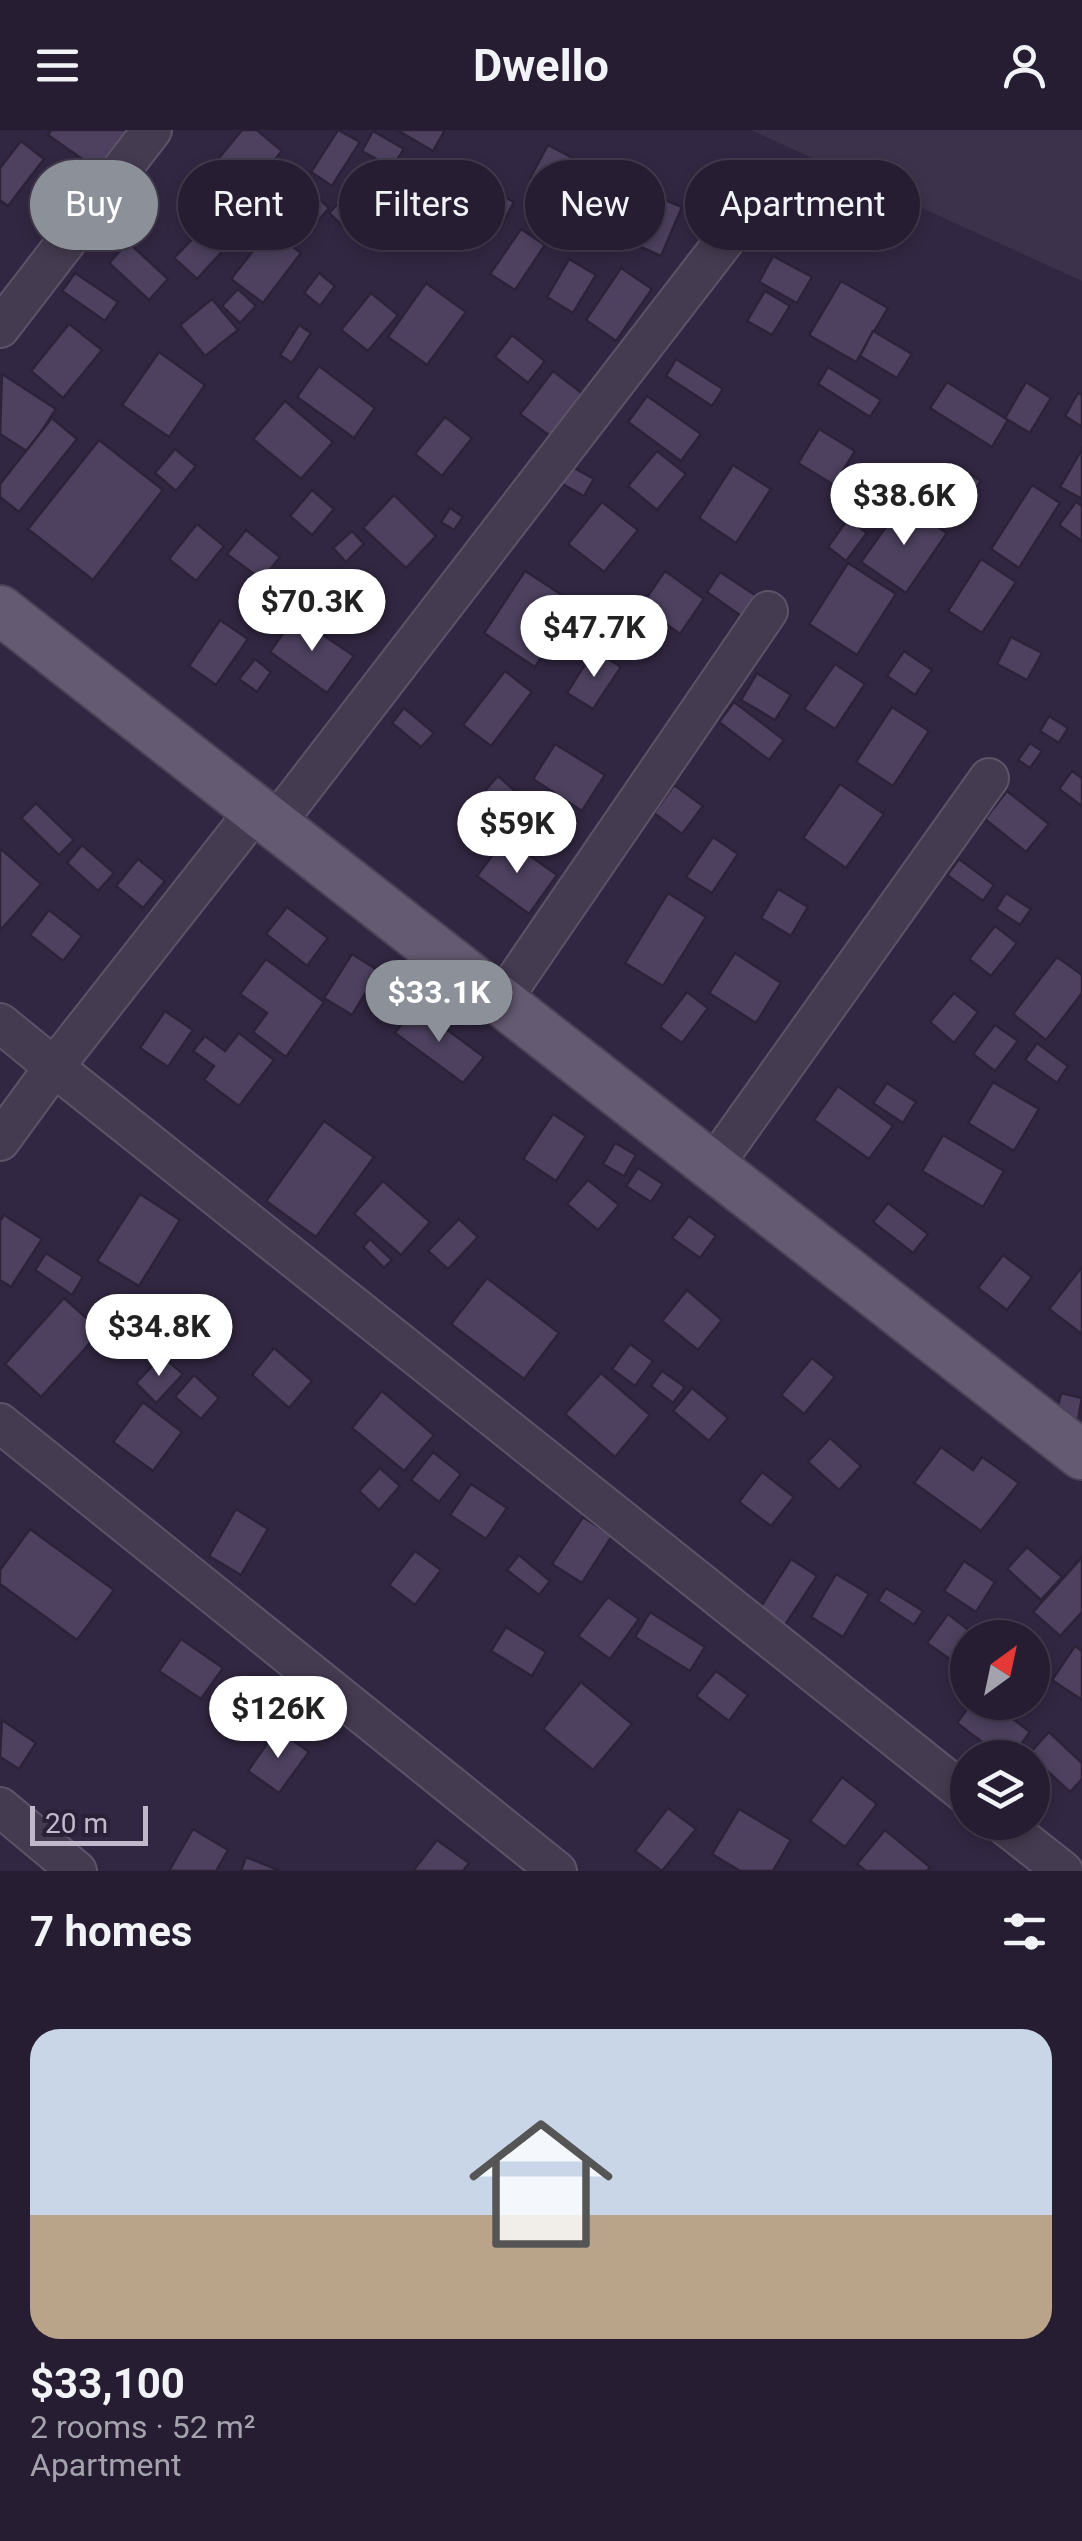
<!DOCTYPE html>
<meta charset="utf-8">
<style>
body{margin:0;font-family:Roboto,sans-serif;background:#2e263a;color:#f1f3f6;height:100vh;display:flex;flex-direction:column;font-size:38px;white-space:nowrap}
*{box-sizing:border-box;margin:0}
p{font-size:32px;color:#a4a2ac}
.icon{flex:none;width:55px;height:55px;fill:none;stroke:currentColor;stroke-width:2;stroke-linecap:round;stroke-linejoin:round}
.map{position:relative;height:1741px;overflow:hidden}
.panel{display:flex;flex-direction:column;background:#261d32;flex:1}
.panel>*{flex:none}
.hud{position:absolute;left:30px;top:30px;width:1022px;height:90px;display:flex;gap:20px}
.needle{width:65px;rotate:33deg}
.fabs{position:absolute;left:950px;top:1490px;display:grid;gap:20px}
.fabs a{display:grid;place-items:center;width:100px;height:100px;border-radius:50%;background:#261d32;box-shadow:0 5px 15px #0003,0 0 0 2px #423b4d;font-size:50px}
.scale{position:absolute;left:30px;bottom:25px;width:118px;box-sizing:border-box;padding-left:10px;border:5px solid #c1b8cb;border-top:0;font-size:28px;line-height:35px;white-space:nowrap;color:#c1b8cb;-webkit-text-stroke:8px #2a2037;paint-order:stroke}
.price{position:absolute;translate:-50% -85px;padding:0 22px;border-radius:35px;background:#fff;color:#222;font-size:32px;line-height:65px;filter:drop-shadow(0 2px 5px #0008)}
.price::after{content:'';position:absolute;left:50%;top:60px;width:30px;height:22px;margin-left:-15px;background:inherit;clip-path:polygon(0 0,100% 0,50% 100%)}
.price.active{background:#8c9099;color:#fff}
ul{padding:0;list-style:none}
li{display:grid;align-content:center;gap:20px;height:530px;padding:0 30px}
li+li{border-top:2px solid #423b4d}
li span{display:grid;place-items:center;height:310px;border-radius:30px;color:#555}
li>.icon{margin-inline-start:auto}
span .icon{width:180px;height:180px;fill:#fffc;stroke-width:1}
li b{font-size:42px}
h2{display:flex;justify-content:space-between;align-items:center;height:120px;padding:0 30px;font-size:42px}
.tag{padding:0 35px;border-radius:45px;background:#261d32;box-shadow:0 5px 15px #0003,0 0 0 2px #423b4d;font-size:35px;line-height:90px}
.tag.active{background:#8c9099;color:#fff}
header{display:flex;justify-content:space-between;align-items:center;height:130px;padding:0 30px;background:#261d32;font-size:45px;font-weight:700}
.map>svg:first-child{display:block}
.airport{fill:#3d324b}
.building{fill:#4d415f;stroke:#2c2239;stroke-width:2.5}
.lines{fill:none;stroke-linecap:round;stroke-linejoin:round}
.minor-casing{stroke:#5d5369;stroke-width:42}
.major-casing{stroke:#4b4258;stroke-width:52}
.minor{stroke:#453b51;stroke-width:38}
.major{stroke:#645a71;stroke-width:48}
</style>
<header><svg class="icon" aria-label="menu" viewBox="0 0 24 24"><path d="M4 6h16M4 12h16M4 18h16"/></svg>Dwello<svg class="icon" aria-label="person" viewBox="0 0 24 24"><circle cx="12" cy="8" r="4"/><path d="M4 21q1-7 8-7t8 7"/></svg></header>
<div class="map">
<svg width="1082" height="1741" viewBox="0 0 1082 1741">
<rect width="100%" height="100%" fill="#322742"/>
<path class="airport" d="M751,0H1082V151Z"/>
<g class="building">
<path d="M51,0H132L102,43L48,5Z"/>
<path d="M242,0H257L282,21L248,62L214,34Z"/>
<path d="M338,0L360,12L332,56L311,42Z"/>
<path d="M397,0H445L433,21Z"/>
<path d="M373,1L404,19L392,38L362,21Z"/>
<path d="M21,11L44,29L8,76L0,70V38Z"/>
<path d="M548,15L590,37L573,71L530,48Z"/>
<path d="M607,54L640,74L623,102L590,83Z"/>
<path d="M491,60L514,72L501,97L478,84Z"/>
<path d="M311,61L329,78L310,100L291,83Z"/>
<path d="M348,63L368,82L349,102L329,83Z"/>
<path d="M649,63L682,77L661,126L629,112Z"/>
<path d="M208,93L230,113L197,149L174,128Z"/>
<path d="M270,99L301,123L263,173L231,149Z"/>
<path d="M521,99L545,115L515,160L490,144Z"/>
<path d="M128,112L168,149L149,170L109,133Z"/>
<path d="M773,126L812,147L797,173L759,152Z"/>
<path d="M569,129L596,145L573,183L547,167Z"/>
<path d="M621,138L652,159L616,211L586,190Z"/>
<path d="M75,143L118,172L105,191L62,161Z"/>
<path d="M319,143L335,156L320,176L304,163Z"/>
<path d="M841,151L888,178L856,232L809,205Z"/>
<path d="M426,153L466,182L427,235L388,207Z"/>
<path d="M238,159L256,176L240,193L222,176Z"/>
<path d="M765,161L790,176L772,205L747,191Z"/>
<path d="M371,163L398,185L368,221L341,200Z"/>
<path d="M212,169L238,200L205,226L180,195Z"/>
<path d="M69,194L102,220L63,268L31,241Z"/>
<path d="M299,195L311,203L292,233L280,225Z"/>
<path d="M873,201L912,224L897,248L860,226Z"/>
<path d="M512,205L545,231L528,253L495,227Z"/>
<path d="M159,222L205,255L169,307L122,275Z"/>
<path d="M676,229L723,259L712,276L666,246Z"/>
<path d="M319,236L375,278L354,308L297,267Z"/>
<path d="M828,237L881,270L870,287L818,254Z"/>
<path d="M553,241L583,264L550,306L520,284Z"/>
<path d="M2,244L56,279L28,322L0,304Z"/>
<path d="M947,252L1008,290L992,317L930,278Z"/>
<path d="M1026,252L1051,268L1030,303L1005,288Z"/>
<path d="M1078,263L1082,265V297L1065,286Z"/>
<path d="M647,266L701,304L681,331L628,292Z"/>
<path d="M285,271L333,312L301,349L253,309Z"/>
<path d="M445,287L472,308L442,346L415,324Z"/>
<path d="M52,288L77,309L19,382L0,367V354Z"/>
<path d="M819,299L855,321L834,355L798,333Z"/>
<path d="M99,310L163,360L93,450L28,399Z"/>
<path d="M175,319L196,336L176,361L155,343Z"/>
<path d="M1082,319V369L1060,357Z"/>
<path d="M657,321L686,344L657,380L628,356Z"/>
<path d="M951,331L981,351L952,393L923,373Z"/>
<path d="M567,334L594,349L584,366L557,351Z"/>
<path d="M733,335L771,359L736,413L699,388Z"/>
<path d="M1032,355L1060,373L1019,438L991,419Z"/>
<path d="M312,360L334,379L312,405L290,386Z"/>
<path d="M394,365L436,406L406,438L363,398Z"/>
<path d="M602,372L638,400L604,442L568,414Z"/>
<path d="M1076,372L1082,376V411L1059,395Z"/>
<path d="M903,373L947,403L906,463L861,432Z"/>
<path d="M450,378L463,387L454,400L441,392Z"/>
<path d="M848,389L867,403L846,431L828,417Z"/>
<path d="M197,394L224,416L196,451L169,429Z"/>
<path d="M246,400L280,427L262,450L227,424Z"/>
<path d="M352,401L364,414L346,432L333,418Z"/>
<path d="M981,429L1016,452L982,503L948,481Z"/>
<path d="M848,433L896,464L857,525L809,494Z"/>
<path d="M525,441L576,474L535,537L484,503Z"/>
<path d="M665,441L704,469L680,504L641,476Z"/>
<path d="M720,442L761,469L747,490L707,462Z"/>
<path d="M295,486L354,526L327,563L270,522Z"/>
<path d="M220,490L248,509L216,555L189,536Z"/>
<path d="M1011,507L1042,523L1027,550L997,534Z"/>
<path d="M594,520L621,537L593,579L567,563Z"/>
<path d="M904,521L932,540L915,565L887,546Z"/>
<path d="M255,529L271,542L257,562L239,549Z"/>
<path d="M835,534L865,554L835,599L804,579Z"/>
<path d="M505,541L532,562L491,616L463,595Z"/>
<path d="M757,543L791,565L775,590L741,570Z"/>
<path d="M734,572L784,610L769,630L719,592Z"/>
<path d="M892,577L929,601L893,656L856,632Z"/>
<path d="M404,578L434,603L421,617L392,593Z"/>
<path d="M1049,586L1068,598L1059,613L1040,601Z"/>
<path d="M1030,613L1042,621L1030,638L1018,630Z"/>
<path d="M555,614L605,645L582,681L533,649Z"/>
<path d="M1072,641L1082,648V676L1059,659Z"/>
<path d="M498,646L531,675L507,702L474,673Z"/>
<path d="M840,654L884,684L846,738L803,708Z"/>
<path d="M674,655L703,676L682,704L654,683Z"/>
<path d="M1007,661L1049,694L1026,722L985,689Z"/>
<path d="M36,673L74,710L59,725L21,688Z"/>
<path d="M713,707L738,724L712,763L686,747Z"/>
<path d="M505,708L557,745L529,784L477,746Z"/>
<path d="M82,715L114,743L98,761L67,733Z"/>
<path d="M0,718L41,754L0,801Z"/>
<path d="M138,729L165,751L143,778L116,756Z"/>
<path d="M959,729L994,755L983,771L947,745Z"/>
<path d="M778,759L808,777L791,806L761,788Z"/>
<path d="M668,763L706,787L663,856L625,833Z"/>
<path d="M1006,763L1031,779L1020,795L996,779Z"/>
<path d="M287,777L328,808L307,836L266,804Z"/>
<path d="M49,780L82,806L63,831L30,805Z"/>
<path d="M995,796L1017,813L991,846L969,829Z"/>
<path d="M735,823L781,853L756,893L709,863Z"/>
<path d="M352,824L379,841L352,885L324,868Z"/>
<path d="M1057,827L1082,845V863L1046,910L1013,884Z"/>
<path d="M266,829L324,872L286,927L253,902L267,883L240,864Z"/>
<path d="M687,862L708,878L682,913L660,897Z"/>
<path d="M954,863L978,882L954,913L930,892Z"/>
<path d="M415,876L484,927L463,953L395,903Z"/>
<path d="M165,881L193,900L168,937L140,918Z"/>
<path d="M995,895L1018,911L995,941L973,924Z"/>
<path d="M239,903L274,930L239,976L204,950L214,936L193,921L205,906L225,921Z"/>
<path d="M1037,913L1068,936L1057,953L1025,930Z"/>
<path d="M993,952L1039,979L1014,1021L968,993Z"/>
<path d="M887,953L916,972L903,993L873,973Z"/>
<path d="M838,956L893,996L869,1029L814,990Z"/>
<path d="M553,984L586,1006L556,1051L523,1029Z"/>
<path d="M324,991L374,1027L316,1107L266,1071Z"/>
<path d="M943,1005L1004,1041L983,1077L922,1041Z"/>
<path d="M615,1013L636,1025L624,1046L603,1034Z"/>
<path d="M638,1038L663,1054L651,1072L626,1056Z"/>
<path d="M588,1050L619,1075L598,1100L567,1074Z"/>
<path d="M383,1051L430,1092L401,1125L354,1084Z"/>
<path d="M140,1064L180,1090L139,1156L97,1131Z"/>
<path d="M888,1073L928,1104L913,1123L873,1092Z"/>
<path d="M4,1085L42,1109L11,1157L0,1150V1091Z"/>
<path d="M689,1086L716,1106L700,1128L672,1108Z"/>
<path d="M459,1089L478,1107L448,1139L428,1121Z"/>
<path d="M370,1109L392,1130L384,1138L363,1117Z"/>
<path d="M46,1123L83,1147L72,1165L35,1140Z"/>
<path d="M1003,1125L1032,1147L1007,1180L978,1158Z"/>
<path d="M1082,1137V1204L1049,1179Z"/>
<path d="M487,1148L559,1203L524,1249L451,1194Z"/>
<path d="M687,1160L722,1190L698,1220L662,1191Z"/>
<path d="M64,1168L101,1201L41,1267L5,1234Z"/>
<path d="M630,1214L653,1231L635,1256L612,1239Z"/>
<path d="M274,1218L312,1251L289,1278L252,1245Z"/>
<path d="M162,1226L183,1244L156,1273L136,1253Z"/>
<path d="M812,1228L835,1247L804,1284L781,1265Z"/>
<path d="M662,1241L685,1257L673,1273L651,1256Z"/>
<path d="M601,1243L650,1285L615,1327L565,1284Z"/>
<path d="M194,1245L219,1268L201,1289L175,1267Z"/>
<path d="M692,1258L728,1288L709,1311L673,1281Z"/>
<path d="M382,1261L434,1305L404,1341L352,1298Z"/>
<path d="M1061,1263L1082,1268L1078,1290L1056,1285Z"/>
<path d="M143,1272L182,1302L153,1341L113,1312Z"/>
<path d="M830,1308L861,1336L839,1360L808,1332Z"/>
<path d="M941,1317L973,1340L982,1327L1019,1353L981,1401L914,1353Z"/>
<path d="M433,1322L461,1344L439,1372L411,1350Z"/>
<path d="M380,1338L400,1356L379,1380L359,1361Z"/>
<path d="M762,1342L794,1367L771,1396L739,1372Z"/>
<path d="M471,1354L507,1378L486,1409L450,1385Z"/>
<path d="M236,1379L268,1399L241,1445L209,1426Z"/>
<path d="M583,1387L612,1406L582,1453L552,1434Z"/>
<path d="M30,1399L114,1460L77,1510L0,1454V1440Z"/>
<path d="M1027,1417L1062,1447L1041,1470L1007,1439Z"/>
<path d="M415,1421L441,1440L415,1475L389,1455Z"/>
<path d="M519,1425L550,1451L539,1465L507,1440Z"/>
<path d="M1082,1427V1482L1060,1506L1033,1482Z"/>
<path d="M791,1429L817,1446L785,1495L760,1478Z"/>
<path d="M964,1431L995,1452L976,1482L944,1461Z"/>
<path d="M836,1444L869,1464L843,1507L811,1487Z"/>
<path d="M886,1458L923,1481L914,1495L878,1471Z"/>
<path d="M608,1467L639,1489L610,1529L578,1506Z"/>
<path d="M650,1482L705,1517L690,1541L635,1507Z"/>
<path d="M948,1484L979,1508H968V1542L927,1513Z"/>
<path d="M506,1497L546,1522L532,1546L491,1521Z"/>
<path d="M181,1509L223,1538L201,1569L159,1541Z"/>
<path d="M1075,1516L1082,1521V1570L1052,1550Z"/>
<path d="M716,1541L748,1565L729,1591L696,1566Z"/>
<path d="M581,1552L632,1594L593,1640L543,1599Z"/>
<path d="M232,1560L259,1582L237,1609L210,1587Z"/>
<path d="M972,1572H991L1030,1602L1011,1628H1003L957,1593Z"/>
<path d="M2,1590L36,1613L19,1639L0,1627Z"/>
<path d="M277,1599L309,1622L279,1663L248,1641Z"/>
<path d="M1049,1602L1082,1633V1649L1070,1662L1029,1624Z"/>
<path d="M842,1647L877,1674L845,1717L810,1691Z"/>
<path d="M668,1678L696,1699L662,1741L635,1721Z"/>
<path d="M739,1679L791,1710L773,1741H740L712,1724Z"/>
<path d="M193,1699L228,1720L216,1741H169Z"/>
<path d="M885,1700L930,1737L927,1741H866L857,1734Z"/>
<path d="M437,1710L469,1733L463,1741H413Z"/>
<path d="M246,1727L278,1740L277,1741H241Z"/>
</g>
<g class="lines">
<defs>
<g id="minor">
<path d="M0,198L152,0"/>
<path d="M256,680L54,937L968,1666"/>
<path d="M275,694L742,88"/>
<path d="M501,871L768,481"/>
<path d="M0,893L54,937L0,1011"/>
<path d="M713,1036L989,648"/>
<path d="M0,1293L557,1741"/>
<path d="M0,1677L77,1741"/>
<path d="M1001,1692L1063,1741"/>
</g>
<path id="major" d="M0,480L1082,1325"/>
</defs>
<use href="#minor" class="minor-casing"/>
<use href="#major" class="major-casing"/>
<use href="#minor" class="minor"/>
<use href="#major" class="major"/>
</g>
</svg>
<div class="fabs">
<a><svg class="needle" viewBox="-14 -14 28 28"><path d="M0-13l5 13h-10z" fill="#e53935"/><path d="M0 13l5-13h-10z" fill="#a4a2ac"/></svg></a>
<a><svg class="icon" aria-label="layers" viewBox="0 0 24 24"><path d="M12 4l9 5-9 5-9-5zM3 14l9 5 9-5"/></svg></a>
</div>
<div class="scale">20 m</div>
<b class="price" style="left:904px;top:418px">$38.6K</b>
<b class="price" style="left:312px;top:524px">$70.3K</b>
<b class="price" style="left:594px;top:550px">$47.7K</b>
<b class="price" style="left:517px;top:746px">$59K</b>
<b class="price active" style="left:439px;top:915px">$33.1K</b>
<b class="price" style="left:159px;top:1249px">$34.8K</b>
<b class="price" style="left:278px;top:1631px">$126K</b>
<div class="hud">
<a class="tag active">Buy</a>
<a class="tag">Rent</a>
<a class="tag">Filters</a>
<a class="tag">New</a>
<a class="tag">Apartment</a>
</div>
</div>
<section class="panel">
<h2>7 homes<svg class="icon" aria-label="filters" viewBox="0 0 24 24"><path d="M4 7h16M4 17h16"/><circle cx="9" cy="7" r="2"/><circle cx="15" cy="17" r="2"/></svg></h2>
<ul>
<li><span style="background:linear-gradient(#c9d6e8 60%,#b9a48a 0)"><svg class="icon" aria-label="home" viewBox="0 0 24 24"><path d="M3 11l9-7 9 7M6 9v11h12V9"/></svg></span><div><b>$33,100</b><p>2 rooms · 52 m²</p><p>Apartment</p></div></li>
</ul>
</section>
